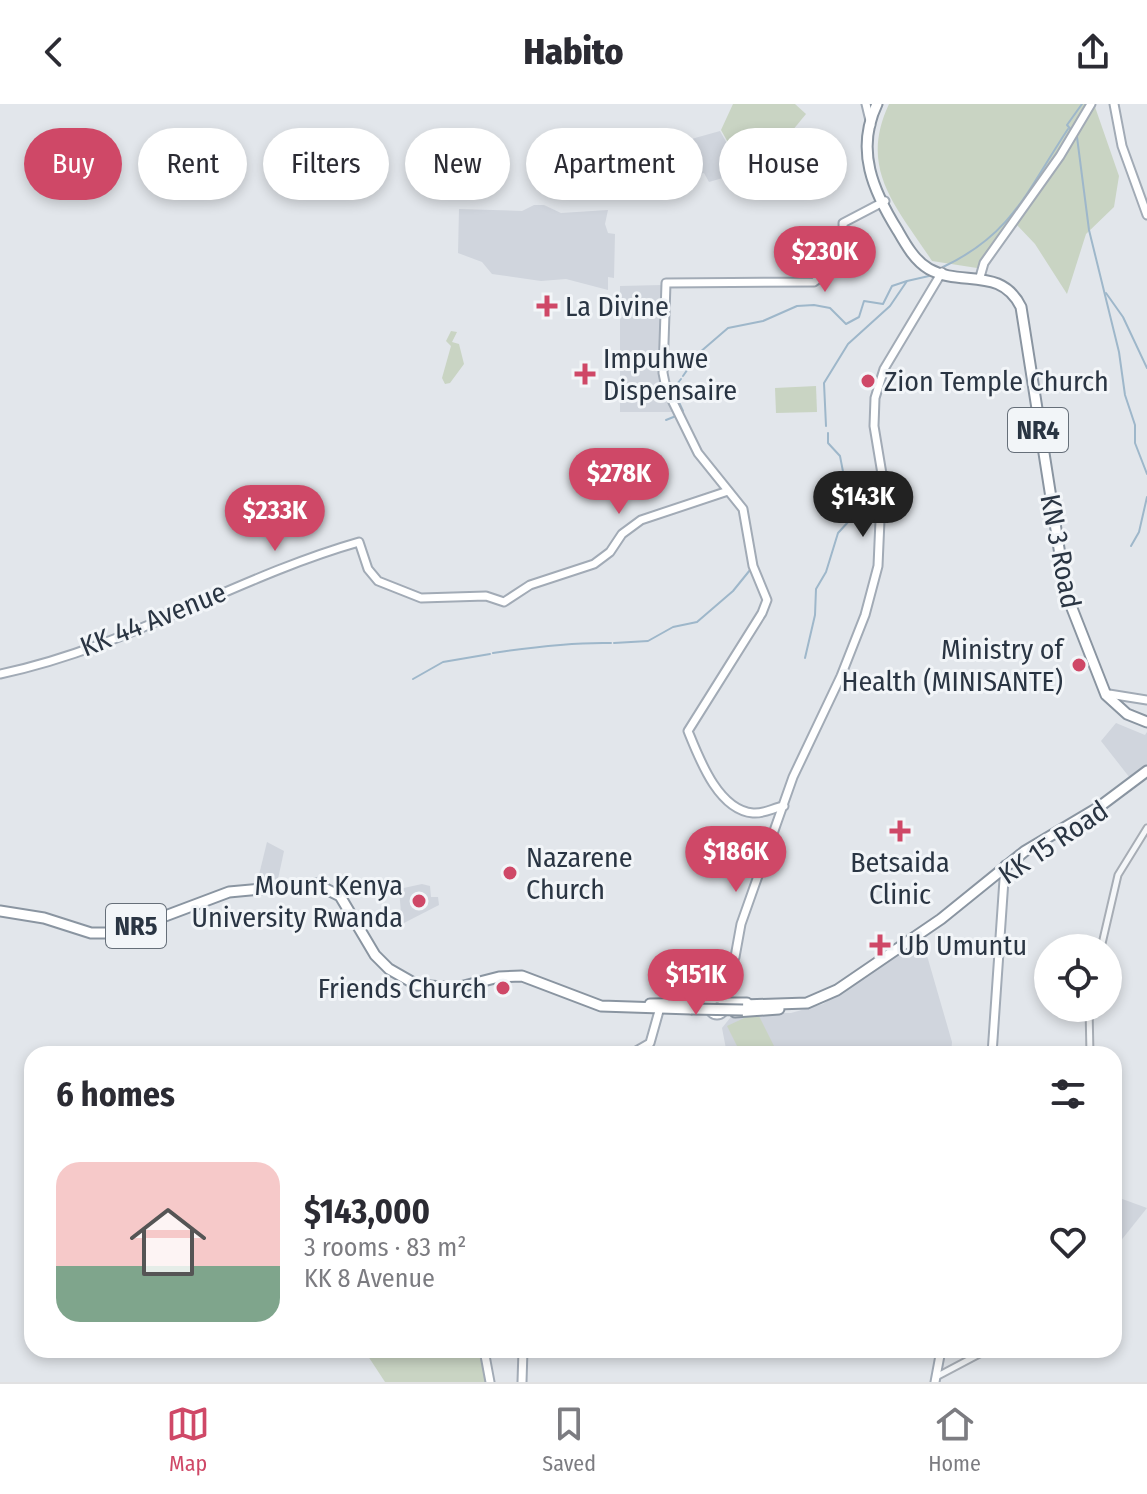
<!DOCTYPE html>
<meta charset="utf-8">
<style>
body{margin:0;font-family:"Fira Sans Condensed",sans-serif;background:#f2f2f3;color:#2b2b33;height:100vh;display:flex;flex-direction:column;font-size:30px;white-space:nowrap}
*{box-sizing:border-box;margin:0}
p{font-size:26px;color:#7c7c81}
.icon{flex:none;width:44px;height:44px;fill:none;stroke:currentColor;stroke-width:2;stroke-linecap:round;stroke-linejoin:round}
.map{position:relative;flex:1;overflow:hidden}
.side{position:absolute;left:24px;top:942px;width:1098px;height:312px;display:flex;flex-direction:column;background:#fff;border-radius:24px;box-shadow:0 4px 12px #0003}
.side>*{flex:none}
.hud{position:absolute;left:24px;top:24px;width:1100px;height:72px;display:flex;gap:16px}
.fabs{position:absolute;left:1034px;top:830px;display:grid;gap:16px}
.fabs a{display:grid;place-items:center;width:88px;height:88px;border-radius:50%;background:#fff;box-shadow:0 4px 12px #0003;font-size:40px}
.price{position:absolute;translate:-50% -68px;padding:0 18px;border-radius:28px;background:#cf4867;color:#fff;font-size:26px;line-height:52px;filter:drop-shadow(0 2px 4px #0008)}
.price::after{content:'';position:absolute;left:50%;top:48px;width:24px;height:18px;margin-left:-12px;background:inherit;clip-path:polygon(0 0,100% 0,50% 100%)}
.price.selected{background:#222;color:#fff}
ul{padding:0;list-style:none}
li{display:flex;align-items:center;gap:24px;height:200px;padding:0 32px}
li span{display:grid;place-items:center;flex:none;width:224px;height:160px;border-radius:24px;color:#555}
li>.icon{margin-inline-start:auto}
span .icon{width:96px;height:96px;fill:#fffc;stroke-width:1}
li b{font-size:34px}
h2{display:flex;justify-content:space-between;align-items:center;height:96px;padding:0 32px;font-size:34px}
.tag{padding:0 28px;border-radius:36px;background:#fff;box-shadow:0 4px 12px #0003;font-size:28px;line-height:72px}
.tag.selected{background:#cf4867;color:#fff}
header{display:flex;justify-content:space-between;align-items:center;height:104px;padding:0 32px;background:#fff;font-size:36px;font-weight:800}
.dock{display:flex;justify-content:space-around;align-items:center;height:112px;border-top:2px solid #e1e1e2;background:#fff;font-size:22px;color:#7c7c81}
.dock a{display:grid;justify-items:center;gap:4px}
.dock .selected{color:#cf4867}
.map>svg:first-child{display:block}
.built{fill:#d0d5dd}
.green{fill:#c9d4c3}
.lines{fill:none;stroke-linecap:round;stroke-linejoin:round}
.stream{stroke:#9eb7ca;stroke-width:2}
.minor-casing{stroke:#a7adb5;stroke-width:9}
.major-casing{stroke:#a2abb6;stroke-width:11}
.highway-casing{stroke:#8a95a1;stroke-width:13}
.minor{stroke:#f5f7f9;stroke-width:5}
.major{stroke:#fff;stroke-width:7}
.highway{stroke:#fff;stroke-width:9}
.highway-bridge-casing{stroke:#8a95a1;stroke-width:13;stroke-linecap:butt}
.highway-bridge{stroke:#fff;stroke-width:9}
.poi-dot{fill:#cf4867;stroke:#f2f5f8;stroke-width:3}
.labels{text-anchor:middle;stroke-width:6;stroke-linejoin:round;paint-order:stroke}
.shield{fill:#f2f5f8;stroke:#666f79;stroke-width:2}
.shield-label{font-size:26px;font-weight:bold;fill:#2a3543}
.poi-label{font-size:28px;fill:#2a3543;stroke:#f2f5f8;text-anchor:start}
.street-label{font-size:28px;fill:#2a3543;stroke:#f2f5f8}
</style>
<header><svg class="icon" aria-label="back" viewBox="0 0 24 24"><path d="M15 5l-7 7 7 7"/></svg>Habito<svg class="icon" aria-label="share" viewBox="0 0 24 24"><path d="M12 15V3M7 8l5-5 5 5M5 13v7h14v-7"/></svg></header>
<div class="map">
<svg width="1147" height="1278" viewBox="0 0 1147 1278">
<rect width="100%" height="100%" fill="#e2e6eb"/>
<g class="built">
<path d="M720,27L743,68L709,78L704,69L693,72L670,41Z"/>
<path d="M534,101H544L561,109L608,106L605,120L608,129L615,130L614,174L608,173V186L566,175L541,177L492,170L482,158L458,149L459,105L522,107Z"/>
<path d="M662,181L661,268L674,308H620V182Z"/>
<path d="M1116,619L1145,631L1147,628V661L1130,674L1101,637Z"/>
<path d="M267,738L284,747L278,775L257,779Z"/>
<path d="M422,780L430,782L431,793H438L439,801L402,820L399,785Z"/>
<path d="M919,836L928,855L952,938L951,950H727L722,924L734,909H791L823,900Z"/>
<path d="M1114,1092L1147,1104L1119,1139L1114,1137Z"/>
</g>
<g class="green">
<path d="M733,0H795L806,10L774,49L744,67L721,26Z"/>
<path d="M889,0H1094L1119,72L1114,103L1086,130L1067,190L1035,140L1016,120L1005,124L977,164L932,157C897,103 858,66 889,0Z"/>
<path d="M451,227L457,228L452,238L459,240L464,260L450,279L445,280L442,274L451,242L446,237Z"/>
<path d="M816,282L817,308L776,309L775,284Z"/>
<path d="M757,908L777,948L741,950L727,922Z"/>
<path d="M364,1246H487L493,1278H385Z"/>
</g>
<g class="lines">
<g class="stream">
<path d="M1073,28L1067,21L1082,0"/>
<path d="M1077,33L1089,126L1119,248L1125,291L1135,321V339L1147,370"/>
<path d="M943,163C1013,130 1028,85 1068,25"/>
<path d="M1106,189L1123,213L1147,264"/>
<path d="M683,272L699,249L728,224L763,217L797,202L814,201L830,204L846,220L859,213L864,197L883,200L892,182L907,177"/>
<path d="M681,310L683,307L673,285L681,275"/>
<path d="M666,316L676,312"/>
<path d="M826,322L824,279L848,240L890,202L907,177L929,172"/>
<path d="M1131,442L1139,428L1147,393"/>
<path d="M614,539L648,537L673,523L697,518L733,487L750,466"/>
<path d="M493,549C533,543 572,538 611,539"/>
<path d="M805,554L815,511L816,485L826,468L838,429L849,417L851,409L840,352L828,339V329"/>
<path d="M413,575L443,558L490,550"/>
</g>
<defs>
<g id="minor">
<path d="M1101,844L1118,771L1147,724"/>
<path d="M1089,904L1090,950"/>
<path d="M1114,1029L1117,1047L1114,1078"/>
<path d="M936,1273L987,1246"/>
</g>
<g id="major">
<path d="M866,0L871,21"/>
<path d="M1114,0L1122,42L1147,111"/>
<path d="M980,173L984,159L1060,52L1091,0"/>
<path d="M0,570C126,544 236,473 359,438L368,465L378,477L421,494L486,492L504,498L530,481L594,460L610,448L622,430L641,416L728,387"/>
<path d="M1109,590L1147,596"/>
<path d="M784,702C773,704 764,710 753,709C718,706 699,654 688,627L762,509L767,496L753,462L743,405L698,349L666,284L663,269L666,179L814,178C832,167 844,139 843,119L885,97"/>
<circle cx="717" cy="903" r="8"/>
<path d="M713,896L735,853L741,820L793,673L841,572L865,511L878,462L882,370L874,322L875,294L884,265L942,168"/>
<path d="M631,950L650,939L659,907"/>
<path d="M992,950L1005,761"/>
<path d="M484,1246L490,1278"/>
<path d="M522,1278L523,1246"/>
<path d="M935,1278L941,1246"/>
</g>
<g id="highway">
<path d="M877,0C855,46 873,87 898,127C906,141 915,157 929,165C961,183 1001,162 1021,203L1066,489L1106,591L1127,610L1147,618"/>
<path d="M0,807L44,814L91,829H120L229,788L316,780L340,792L375,851L389,865L417,881L456,884L499,873L522,872L601,902L691,905"/>
<path d="M724,899H747"/>
<path d="M650,900L711,899"/>
<path d="M743,901L807,899L837,886L941,815L1025,747L1099,703L1147,667"/>
<path d="M735,908L779,905"/>
</g>
</defs>
<use href="#minor" class="minor-casing"/>
<use href="#major" class="major-casing"/>
<use href="#highway" class="highway-casing"/>
<use href="#minor" class="minor"/>
<use href="#major" class="major"/>
<use href="#highway" class="highway"/>
<defs>
<path id="highway-bridge" d="M691,905L743,906"/>
</defs>
<use href="#highway-bridge" class="highway-bridge-casing"/>
<use href="#highway-bridge" class="highway-bridge"/>
</g>
<g class="poi-dot">
<path d="M543 190h8v8h8v8h-8v8h-8v-8h-8v-8h8z"/>
<path d="M581 258h8v8h8v8h-8v8h-8v-8h-8v-8h8z"/>
<circle cx="868" cy="277" r="8"/>
<circle cx="1079" cy="561" r="8"/>
<path d="M896 715h8v8h8v8h-8v8h-8v-8h-8v-8h8z"/>
<circle cx="510" cy="769" r="8"/>
<circle cx="419" cy="797" r="8"/>
<path d="M876 829h8v8h8v8h-8v8h-8v-8h-8v-8h8z"/>
<circle cx="503" cy="884" r="8"/>
</g>
<g class="labels">
<g class="shield">
<rect x="1008" y="304" width="60" height="44" rx="6"/>
<rect x="106" y="800" width="60" height="44" rx="6"/>
</g>
<g class="shield-label">
<text x="1038" y="335">NR4</text>
<text x="136" y="831">NR5</text>
</g>
<g class="poi-label">
<text x="565" y="212">La Divine</text>
<text x="603" y="264">Impuhwe<tspan x="603" dy="32">Dispensaire</tspan></text>
<text x="884" y="287">Zion Temple Church</text>
<text x="1063" y="555" text-anchor="end">Ministry of<tspan x="1063" dy="32">Health (MINISANTE)</tspan></text>
<text x="526" y="763">Nazarene<tspan x="526" dy="32">Church</tspan></text>
<text x="900" y="768" text-anchor="middle">Betsaida<tspan x="900" dy="32">Clinic</tspan></text>
<text x="403" y="791" text-anchor="end">Mount Kenya<tspan x="403" dy="32">University Rwanda</tspan></text>
<text x="898" y="851">Ub Umuntu</text>
<text x="487" y="894" text-anchor="end">Friends Church</text>
</g>
<g class="street-label">
<text transform="translate(1061 447) rotate(79)" y="10">KN 3 Road</text>
<text transform="translate(153 515) rotate(-22)" y="10">KK 44 Avenue</text>
<text transform="translate(1053 738) rotate(-34)" y="10">KK 15 Road</text>
</g>
</g>
</svg>
<div class="fabs">
<a><svg class="icon" aria-label="locate" viewBox="0 0 24 24"><circle cx="12" cy="12" r="6"/><path d="M12 2v4M12 18v4M2 12h4M18 12h4"/></svg></a>
</div>
<b class="price" style="left:825px;top:190px">$230K</b>
<b class="price" style="left:619px;top:412px">$278K</b>
<b class="price selected" style="left:863px;top:435px">$143K</b>
<b class="price" style="left:275px;top:449px">$233K</b>
<b class="price" style="left:736px;top:790px">$186K</b>
<b class="price" style="left:696px;top:913px">$151K</b>
<div class="hud">
<a class="tag selected">Buy</a>
<a class="tag">Rent</a>
<a class="tag">Filters</a>
<a class="tag">New</a>
<a class="tag">Apartment</a>
<a class="tag">House</a>
</div>
<section class="side">
<h2>6 homes<svg class="icon" aria-label="filters" viewBox="0 0 24 24"><path d="M4 7h16M4 17h16"/><circle cx="9" cy="7" r="2"/><circle cx="15" cy="17" r="2"/></svg></h2>
<ul>
<li><span style="background:linear-gradient(#f6c9c9 65%,#7fa58c 0)"><svg class="icon" aria-label="home" viewBox="0 0 24 24"><path d="M3 11l9-7 9 7M6 9v11h12V9"/></svg></span><div><b>$143,000</b><p>3 rooms · 83 m²</p><p>KK 8 Avenue</p></div><svg class="icon" aria-label="heart" viewBox="0 0 24 24"><path d="M12 20l-8-8c-3-5 5-10 8-4 3-6 11-1 8 4z"/></svg></li>
</ul>
</section>
</div>
<nav class="dock">
<a class="selected"><svg class="icon" aria-label="map" viewBox="0 0 24 24"><path d="M3 6l6-2 6 2 6-2v14l-6 2-6-2-6 2zM9 4v14M15 6v14"/></svg>Map</a>
<a><svg class="icon" aria-label="saved" viewBox="0 0 24 24"><path d="M7 4h10v16l-5-4-5 4z"/></svg>Saved</a>
<a><svg class="icon" aria-label="home" viewBox="0 0 24 24"><path d="M3 11l9-7 9 7M6 9v11h12V9"/></svg>Home</a>
</nav>
